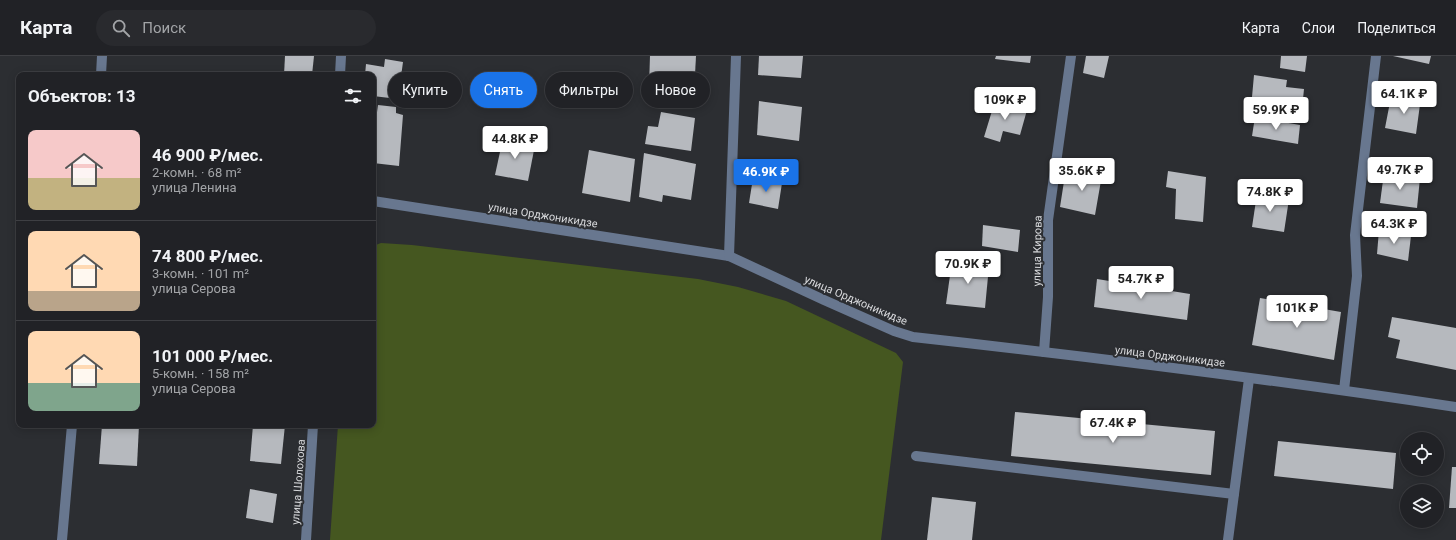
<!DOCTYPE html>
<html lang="ru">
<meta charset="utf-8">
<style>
body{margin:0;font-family:Roboto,sans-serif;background:#292a2e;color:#f1f3f6;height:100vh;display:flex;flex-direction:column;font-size:15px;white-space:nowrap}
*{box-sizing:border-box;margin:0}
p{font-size:13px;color:#a2a4a7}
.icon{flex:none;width:22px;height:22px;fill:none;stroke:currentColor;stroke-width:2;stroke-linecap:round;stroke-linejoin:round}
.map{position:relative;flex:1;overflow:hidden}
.drawer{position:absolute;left:16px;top:16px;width:360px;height:356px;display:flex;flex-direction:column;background:#212226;border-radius:8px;box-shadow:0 2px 10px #0003,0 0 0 1px #3e3f43}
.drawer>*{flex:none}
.top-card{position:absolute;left:388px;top:16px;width:380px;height:36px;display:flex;gap:8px}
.tools{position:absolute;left:1400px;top:376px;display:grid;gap:8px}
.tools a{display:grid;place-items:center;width:44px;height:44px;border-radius:50%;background:#212226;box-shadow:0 2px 10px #0003,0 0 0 1px #3e3f43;font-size:20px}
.price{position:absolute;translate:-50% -34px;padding:0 9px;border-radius:4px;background:#fff;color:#222;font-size:13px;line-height:26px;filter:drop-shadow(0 1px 2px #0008)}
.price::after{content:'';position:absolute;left:50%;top:24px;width:12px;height:9px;margin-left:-6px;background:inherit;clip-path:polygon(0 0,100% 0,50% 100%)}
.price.current{background:#1a73e8;color:#fff}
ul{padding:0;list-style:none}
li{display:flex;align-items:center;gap:12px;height:100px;padding:0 12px}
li+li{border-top:1px solid #3e3f43}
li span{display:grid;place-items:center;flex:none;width:112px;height:80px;border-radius:8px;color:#555}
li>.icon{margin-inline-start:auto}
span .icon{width:48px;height:48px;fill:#fffc;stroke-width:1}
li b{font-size:17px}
h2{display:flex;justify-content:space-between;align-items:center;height:48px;padding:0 12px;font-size:17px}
.chip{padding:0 14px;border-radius:18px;background:#212226;box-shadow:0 2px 10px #0003,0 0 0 1px #3e3f43;font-size:14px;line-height:36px}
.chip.current{background:#1a73e8;color:#fff}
header{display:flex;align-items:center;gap:24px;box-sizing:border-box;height:56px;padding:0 20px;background:#212226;border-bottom:1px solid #3e3f43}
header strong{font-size:19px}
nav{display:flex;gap:22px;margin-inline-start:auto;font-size:14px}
.search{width:280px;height:36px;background:#292a2e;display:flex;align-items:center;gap:10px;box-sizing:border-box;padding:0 14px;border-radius:22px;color:#a2a4a7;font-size:15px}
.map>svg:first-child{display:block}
.green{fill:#455720}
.building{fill:#b6b9be}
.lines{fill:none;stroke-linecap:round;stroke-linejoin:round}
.minor{stroke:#68778f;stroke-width:10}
.labels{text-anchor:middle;stroke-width:4;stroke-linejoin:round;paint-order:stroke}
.street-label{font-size:11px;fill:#d9dadd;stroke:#2c2e32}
</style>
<header>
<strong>Карта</strong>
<div class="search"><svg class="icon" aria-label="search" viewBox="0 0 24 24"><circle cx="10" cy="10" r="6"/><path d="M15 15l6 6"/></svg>Поиск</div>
<nav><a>Карта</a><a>Слои</a><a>Поделиться</a></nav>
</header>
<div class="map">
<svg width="1456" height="484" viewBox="0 0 1456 484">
<rect width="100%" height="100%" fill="#2c2e32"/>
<path class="green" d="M381,187L412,189L698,223L738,231L786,245L896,297L903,306L881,484H330L338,369H373V190Z"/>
<g class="building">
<path d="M285,0H314L312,19H284Z"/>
<path d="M650,0H696L694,37L649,30Z"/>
<path d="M759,0H803L801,22L758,19Z"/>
<path d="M996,0H1031L1030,7L995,3Z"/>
<path d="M1086,0H1109L1104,22L1083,17Z"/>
<path d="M1281,0H1307L1305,16L1280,12Z"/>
<path d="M1393,0H1431L1429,8Z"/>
<path d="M385,3L403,6L398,43L373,40V19H365L366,8L384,11Z"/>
<path d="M1254,19L1287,24L1286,31L1304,33L1301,63L1269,58L1270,44L1252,41Z"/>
<path d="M1407,39L1421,41L1416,78L1385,72L1390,46L1405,49Z"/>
<path d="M759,45L802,51L799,85L757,79Z"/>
<path d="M995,45L1027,54L1020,79L1003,75L1000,86L984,81Z"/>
<path d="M378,49L396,51V57L403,59L399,110L373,107V78H374Z"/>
<path d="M661,56L695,62L691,95L645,88L648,70L658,71Z"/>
<path d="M1255,61L1300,69L1298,88L1252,80Z"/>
<path d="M503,82L535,89L528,125L495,119Z"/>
<path d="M589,94L635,103L630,146L582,137Z"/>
<path d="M644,97L696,108L691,144L663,139L662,146L639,141Z"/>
<path d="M1089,110L1103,113L1095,159L1060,151L1065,119L1086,124Z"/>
<path d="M1168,115L1206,121L1203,166L1175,163L1176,133L1166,131Z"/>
<path d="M1384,117L1420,122L1417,152L1380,147Z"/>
<path d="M753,122L782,127L778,153L749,147Z"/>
<path d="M1257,138L1289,143L1284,176L1252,171Z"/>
<path d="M983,169L1020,174L1018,196L982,190Z"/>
<path d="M1379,174L1411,180L1408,205L1377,198Z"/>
<path d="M952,205L989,210L985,252L946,248Z"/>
<path d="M1097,223L1190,238L1187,264L1094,251Z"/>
<path d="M1260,242L1341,256L1334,304L1252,289Z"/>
<path d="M1392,261L1456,272V314L1396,302L1400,284L1388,281Z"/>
<path d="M1015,356L1215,375L1211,419L1011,400Z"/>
<path d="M102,369H139L137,410L99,408Z"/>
<path d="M253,369H285L281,408L250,405Z"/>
<path d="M1278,385L1396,397L1393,433L1274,420Z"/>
<path d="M1452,411H1456V452H1449Z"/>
<path d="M250,433L277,438L273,467L246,462Z"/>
<path d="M932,441L976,446L972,484H927Z"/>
</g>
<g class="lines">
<g class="minor">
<path d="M101,19L102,0"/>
<path d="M340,19L341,0"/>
<path d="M373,145L729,200L824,244L894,275L913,281C1094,301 1276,324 1456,351"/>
<path d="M729,200L736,0"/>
<path d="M1044,296L1048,241V164L1071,0"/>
<path d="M1344,334L1357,220L1355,179L1376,0"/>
<path d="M916,400L1234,438"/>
<path d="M62,484L72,369"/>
<path d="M306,484L313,369"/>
<path d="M1228,484L1249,323"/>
</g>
</g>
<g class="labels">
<g class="street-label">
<text transform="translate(543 159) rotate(9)" y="4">улица Орджоникидзе</text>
<text transform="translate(1037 195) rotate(-89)" y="4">улица Кирова</text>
<text transform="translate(856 244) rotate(23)" y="4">улица Орджоникидзе</text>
<text transform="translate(1170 300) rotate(7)" y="4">улица Орджоникидзе</text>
<text transform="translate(298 426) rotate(-86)" y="4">улица Шолохова</text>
</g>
</g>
</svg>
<div class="tools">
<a><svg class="icon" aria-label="locate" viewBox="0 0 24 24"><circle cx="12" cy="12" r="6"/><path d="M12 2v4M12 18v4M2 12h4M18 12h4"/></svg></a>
<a><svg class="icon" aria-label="layers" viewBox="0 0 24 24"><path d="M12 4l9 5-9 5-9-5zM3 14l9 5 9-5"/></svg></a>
</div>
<b class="price" style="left:1404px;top:59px">64.1K ₽</b>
<b class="price" style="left:1005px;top:65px">109K ₽</b>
<b class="price" style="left:1276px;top:75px">59.9K ₽</b>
<b class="price" style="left:515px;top:104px">44.8K ₽</b>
<b class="price" style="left:1400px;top:135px">49.7K ₽</b>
<b class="price" style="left:1082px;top:136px">35.6K ₽</b>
<b class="price current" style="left:766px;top:137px">46.9K ₽</b>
<b class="price" style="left:1270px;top:157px">74.8K ₽</b>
<b class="price" style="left:1394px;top:189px">64.3K ₽</b>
<b class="price" style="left:968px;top:229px">70.9K ₽</b>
<b class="price" style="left:1141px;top:244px">54.7K ₽</b>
<b class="price" style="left:1297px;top:273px">101K ₽</b>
<b class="price" style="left:1113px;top:388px">67.4K ₽</b>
<div class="top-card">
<a class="chip">Купить</a>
<a class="chip current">Снять</a>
<a class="chip">Фильтры</a>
<a class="chip">Новое</a>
</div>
<section class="drawer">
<h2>Объектов: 13<svg class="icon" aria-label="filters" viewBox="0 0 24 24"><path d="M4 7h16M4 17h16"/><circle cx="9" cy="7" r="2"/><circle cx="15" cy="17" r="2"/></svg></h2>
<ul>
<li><span style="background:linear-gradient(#f6c9c9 60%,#c2b280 0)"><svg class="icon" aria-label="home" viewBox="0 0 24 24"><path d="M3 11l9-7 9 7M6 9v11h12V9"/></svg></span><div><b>46 900 ₽/мес.</b><p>2-комн. · 68 m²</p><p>улица Ленина</p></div></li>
<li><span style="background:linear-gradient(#ffd9b3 75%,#b9a48a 0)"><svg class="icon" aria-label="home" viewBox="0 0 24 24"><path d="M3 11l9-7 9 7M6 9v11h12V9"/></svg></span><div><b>74 800 ₽/мес.</b><p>3-комн. · 101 m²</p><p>улица Серова</p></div></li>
<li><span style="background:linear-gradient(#ffd9b3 65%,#7fa58c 0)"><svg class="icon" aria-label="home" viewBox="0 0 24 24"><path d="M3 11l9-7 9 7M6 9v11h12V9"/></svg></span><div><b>101 000 ₽/мес.</b><p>5-комн. · 158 m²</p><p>улица Серова</p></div></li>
</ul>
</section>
</div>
